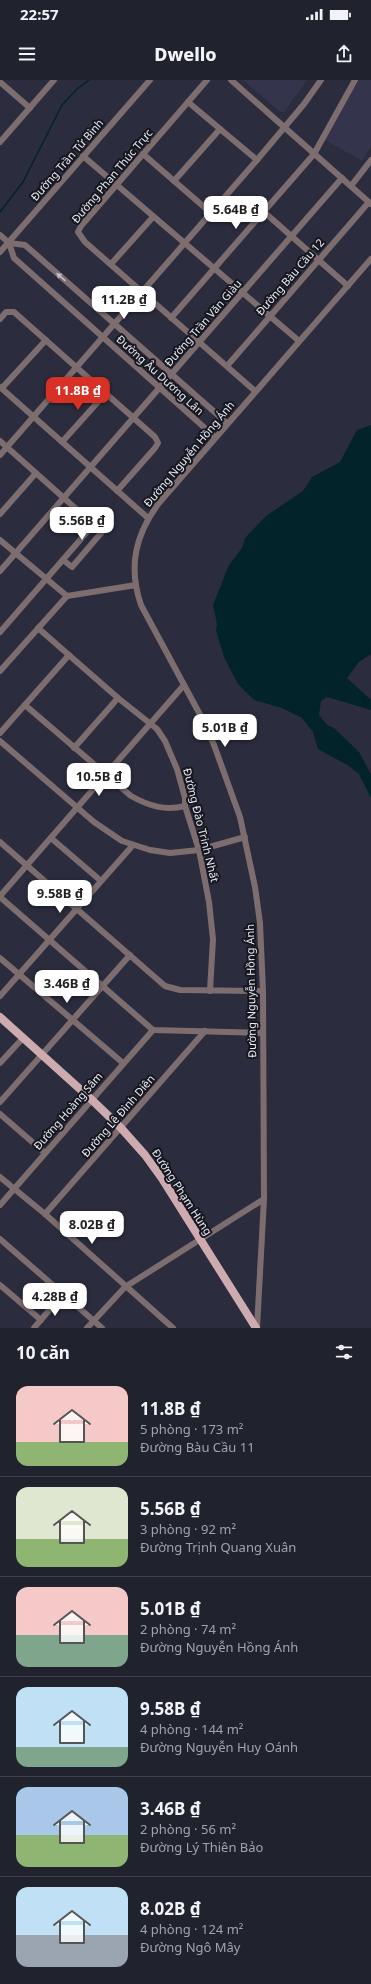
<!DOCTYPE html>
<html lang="vi">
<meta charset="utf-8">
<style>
body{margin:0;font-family:"Noto Sans",sans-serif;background:#2d2f3a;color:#f1f3f6;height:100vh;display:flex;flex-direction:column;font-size:15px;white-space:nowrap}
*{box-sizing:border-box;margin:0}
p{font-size:13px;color:#a2a4aa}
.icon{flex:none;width:22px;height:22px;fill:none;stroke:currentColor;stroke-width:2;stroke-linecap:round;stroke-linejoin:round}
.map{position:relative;height:1248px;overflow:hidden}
.panel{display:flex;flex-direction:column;background:#20222e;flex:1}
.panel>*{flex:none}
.price{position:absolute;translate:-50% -34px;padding:0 9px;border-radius:8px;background:#fff;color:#222;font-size:13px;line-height:26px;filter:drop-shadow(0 1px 2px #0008)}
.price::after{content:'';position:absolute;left:50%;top:24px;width:12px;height:9px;margin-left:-6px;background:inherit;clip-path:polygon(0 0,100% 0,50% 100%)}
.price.on{background:#d93025;color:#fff}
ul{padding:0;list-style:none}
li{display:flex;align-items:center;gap:12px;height:100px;padding:0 16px}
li+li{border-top:1px solid #3d3f4a}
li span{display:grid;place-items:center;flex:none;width:112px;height:80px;border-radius:12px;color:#555}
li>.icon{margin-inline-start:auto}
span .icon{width:48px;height:48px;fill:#fffc;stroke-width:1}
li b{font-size:17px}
h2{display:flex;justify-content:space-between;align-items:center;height:48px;padding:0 16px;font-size:17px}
.status{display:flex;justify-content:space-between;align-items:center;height:28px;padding:0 20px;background:#20222e;direction:ltr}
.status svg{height:11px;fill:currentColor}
header{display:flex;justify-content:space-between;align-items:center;height:52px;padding:0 16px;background:#20222e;font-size:18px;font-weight:800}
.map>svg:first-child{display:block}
.built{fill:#34354d}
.water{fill:#022329}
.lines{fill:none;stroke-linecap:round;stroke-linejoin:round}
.stream{stroke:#022329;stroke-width:1.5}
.minor{stroke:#7e6d6f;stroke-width:6}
.major{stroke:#ceabaf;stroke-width:8}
.oneway{fill:#c4bfc7}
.labels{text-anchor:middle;stroke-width:4;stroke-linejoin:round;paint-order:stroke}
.street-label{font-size:11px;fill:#e9ebf6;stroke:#15161e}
</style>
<div class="status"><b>22:57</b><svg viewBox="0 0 49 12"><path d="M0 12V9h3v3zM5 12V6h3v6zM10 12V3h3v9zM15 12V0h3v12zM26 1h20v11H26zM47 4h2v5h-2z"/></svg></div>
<header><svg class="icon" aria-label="menu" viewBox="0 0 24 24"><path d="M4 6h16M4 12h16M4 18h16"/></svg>Dwello<svg class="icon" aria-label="share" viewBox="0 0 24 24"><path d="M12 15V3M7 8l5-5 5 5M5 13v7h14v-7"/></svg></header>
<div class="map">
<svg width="371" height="1248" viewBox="0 0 371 1248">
<rect width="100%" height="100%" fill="#2b2d3e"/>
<g class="built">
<path d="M243,0H307L284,32H280Z"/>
<path d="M359,0H371V66L362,81L325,60Z"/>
</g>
<path class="water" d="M371,345V574L359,582L347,598L371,620V630L327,617L321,621L319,635L327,645L334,648L359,672L371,694V718L359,694L349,686L318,669L313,652L302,638L282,628L254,620L238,604L224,577L216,550L217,544L213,525L229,485L242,468L245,458L266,436L303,411L312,397L340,382L357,350Z"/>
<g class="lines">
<path class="stream" d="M0,132L23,102L62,25L77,9L89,0"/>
<g class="minor">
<path d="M207,0L81,146L78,152L85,162L255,311"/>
<path d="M231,0L371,124"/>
<path d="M0,2L30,28"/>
<path d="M188,22L257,80"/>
<path d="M0,62L54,0"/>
<path d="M143,74L211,133"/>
<path d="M83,76L299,261"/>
<path d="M174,101L220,49"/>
<path d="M351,106L371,80"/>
<path d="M264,132L348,206"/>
<path d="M0,155L9,163L14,178L215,357"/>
<path d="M9,163L25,165L227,343"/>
<path d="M0,172L150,0"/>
<path d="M111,184L153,137"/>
<path d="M171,238L314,74L355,0"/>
<path d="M0,239L6,232H14L155,357L158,363L155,368L117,411"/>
<path d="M227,286L369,122"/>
<path d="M0,307L148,438"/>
<path d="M2,308L46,260"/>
<path d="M0,361L102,452L72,487L63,480"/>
<path d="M62,362L106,313"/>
<path d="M0,375L257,80L304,24L321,0"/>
<path d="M0,434L36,393"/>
<path d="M0,460L67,516L136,505"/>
<path d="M0,491L342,98"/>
<path d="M38,548L118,618L157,649L165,661L177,689L185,718V726L199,770L209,822L213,859L210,911"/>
<path d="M0,552L94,444"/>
<path d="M0,591L67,516"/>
<path d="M25,625L131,716C149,726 165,731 185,726"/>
<path d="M0,653L69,575"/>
<path d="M0,661L94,742L122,761L150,770L170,773L199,770L245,757"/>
<path d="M74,668L118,618"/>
<path d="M51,758L101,801"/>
<path d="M0,762L165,906L180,910L263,911"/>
<path d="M0,816L184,605"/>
<path d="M0,817L153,950L262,953"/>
<path d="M0,878L123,983"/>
<path d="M0,916L133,765"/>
<path d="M0,983L23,958"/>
<path d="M0,1022L130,875"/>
<path d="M0,1034L45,1073"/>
<path d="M0,1097L45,1134L173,1248"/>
<path d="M0,1125L153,950"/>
<path d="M45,1134L205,951"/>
<path d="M0,1159L102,1248"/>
<path d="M0,1205L41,1240"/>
<path d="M34,1248L63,1214"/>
<path d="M87,1248L125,1207L264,1119"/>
<path d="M257,1248L264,1119L263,911L260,843L255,807L240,737L214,665L204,642L141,525C128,487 135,455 159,423L371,179"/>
</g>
<path class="major" d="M0,937L91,1019L121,1048L145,1075L163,1100L256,1248"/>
</g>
<defs><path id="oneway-solid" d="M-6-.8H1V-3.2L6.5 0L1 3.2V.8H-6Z"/></defs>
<use class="oneway" href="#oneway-solid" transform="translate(61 197) rotate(-139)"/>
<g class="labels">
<g class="street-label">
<text transform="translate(67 80) rotate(-49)" y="4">Đường Trần Tử Bình</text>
<text transform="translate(112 96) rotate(-50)" y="4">Đường Phan Thúc Trực</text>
<text transform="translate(290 197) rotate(-49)" y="4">Đường Bàu Cầu 12</text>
<text transform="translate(203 243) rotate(-49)" y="4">Đường Trần Văn Giàu</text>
<text transform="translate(160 295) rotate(42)" y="4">Đường Âu Dương Lân</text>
<text transform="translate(189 374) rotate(-50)" y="4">Đường Nguyễn Hồng Ánh</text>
<text transform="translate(201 745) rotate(76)" y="4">Đường Đào Trinh Nhất</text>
<text transform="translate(251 911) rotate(-91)" y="4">Đường Nguyễn Hồng Ánh</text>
<text transform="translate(68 1031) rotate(-49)" y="4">Đường Hoàng Sâm</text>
<text transform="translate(118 1036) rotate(-49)" y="4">Đường Lê Đình Diên</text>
<text transform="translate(182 1112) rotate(57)" y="4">Đường Phạm Hùng</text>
</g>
</g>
</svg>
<b class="price" style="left:236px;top:150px">5.64B ₫</b>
<b class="price" style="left:124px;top:240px">11.2B ₫</b>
<b class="price on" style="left:78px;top:331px">11.8B ₫</b>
<b class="price" style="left:82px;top:461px">5.56B ₫</b>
<b class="price" style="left:225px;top:668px">5.01B ₫</b>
<b class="price" style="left:99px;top:717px">10.5B ₫</b>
<b class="price" style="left:60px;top:834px">9.58B ₫</b>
<b class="price" style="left:67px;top:924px">3.46B ₫</b>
<b class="price" style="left:92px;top:1165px">8.02B ₫</b>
<b class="price" style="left:55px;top:1237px">4.28B ₫</b>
</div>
<section class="panel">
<h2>10 căn<svg class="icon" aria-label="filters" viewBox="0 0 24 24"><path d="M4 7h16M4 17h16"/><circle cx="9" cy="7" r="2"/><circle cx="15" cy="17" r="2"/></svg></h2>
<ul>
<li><span style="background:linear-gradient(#f6c9c9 70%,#8fb573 0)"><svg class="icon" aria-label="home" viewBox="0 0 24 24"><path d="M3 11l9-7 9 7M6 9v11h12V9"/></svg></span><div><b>11.8B ₫</b><p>5 phòng · 173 m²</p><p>Đường Bàu Cầu 11</p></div></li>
<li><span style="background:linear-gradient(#dfe7d0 65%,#8fb573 0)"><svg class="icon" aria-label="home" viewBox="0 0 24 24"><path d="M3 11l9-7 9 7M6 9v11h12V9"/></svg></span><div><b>5.56B ₫</b><p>3 phòng · 92 m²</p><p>Đường Trịnh Quang Xuân</p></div></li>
<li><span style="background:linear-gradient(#f6c9c9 60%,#7fa58c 0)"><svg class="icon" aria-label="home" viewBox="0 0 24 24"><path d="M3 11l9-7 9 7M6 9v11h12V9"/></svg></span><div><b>5.01B ₫</b><p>2 phòng · 74 m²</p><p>Đường Nguyễn Hồng Ánh</p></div></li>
<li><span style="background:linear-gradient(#bfe0f5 75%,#7fa58c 0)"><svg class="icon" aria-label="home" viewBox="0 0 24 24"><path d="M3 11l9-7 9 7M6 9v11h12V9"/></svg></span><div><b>9.58B ₫</b><p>4 phòng · 144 m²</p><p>Đường Nguyễn Huy Oánh</p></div></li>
<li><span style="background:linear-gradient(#a9c7e8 60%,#8fb573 0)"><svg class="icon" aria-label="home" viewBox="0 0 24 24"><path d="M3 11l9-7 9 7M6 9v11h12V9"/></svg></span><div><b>3.46B ₫</b><p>2 phòng · 56 m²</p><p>Đường Lý Thiên Bảo</p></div></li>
<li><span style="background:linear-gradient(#bfe0f5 60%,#9aa5b1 0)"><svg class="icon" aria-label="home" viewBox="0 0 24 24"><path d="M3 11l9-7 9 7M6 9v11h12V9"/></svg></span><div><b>8.02B ₫</b><p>4 phòng · 124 m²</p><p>Đường Ngô Mây</p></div></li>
</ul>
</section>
